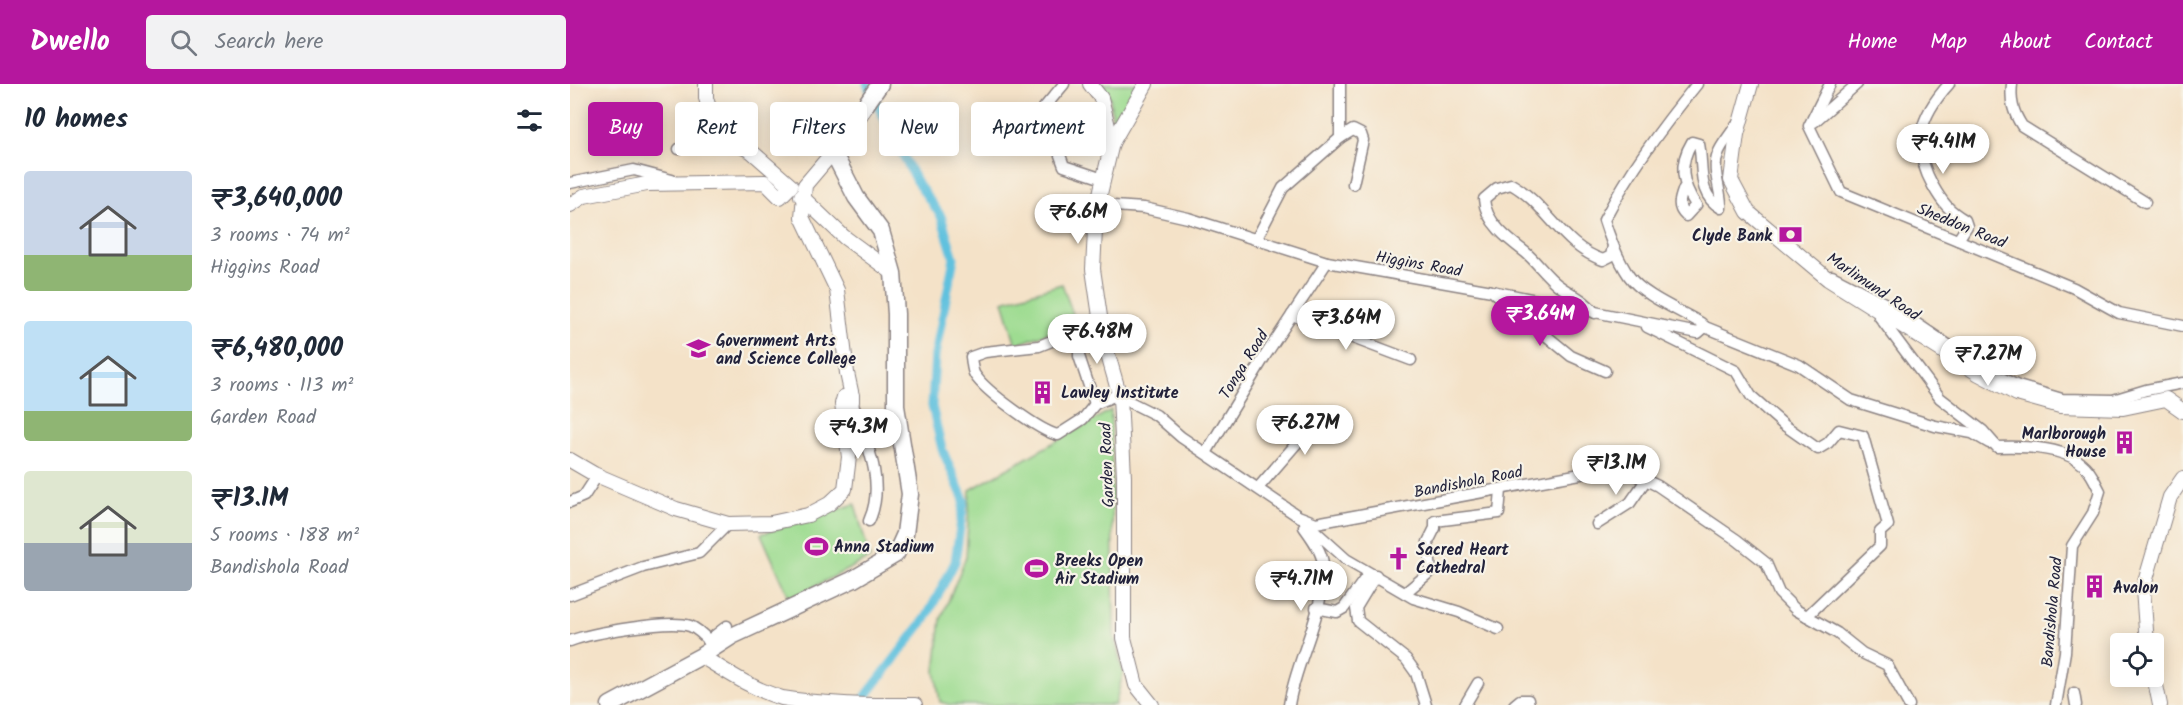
<!DOCTYPE html>
<meta charset="utf-8">
<style>
body{margin:0;font-family:Kalam,sans-serif;background:#f2f2f3;color:#1f2937;height:100vh;display:flex;flex-direction:column;font-size:22px;white-space:nowrap}
*{box-sizing:border-box;margin:0}
p{font-size:20px;color:#747a83}
.icon{flex:none;width:33px;height:33px;fill:none;stroke:currentColor;stroke-width:2;stroke-linecap:round;stroke-linejoin:round}
.map{position:relative;flex:1;overflow:hidden}
.details{display:flex;flex-direction:column;background:#fff;width:570px}
.details>*{flex:none}
.banner{position:absolute;left:18px;top:18px;width:570px;height:54px;display:flex;gap:12px}
.tools{position:absolute;left:1540px;top:549px;display:grid;gap:12px}
.tools a{display:grid;place-items:center;width:54px;height:54px;border-radius:6px;background:#fff;box-shadow:0 3px 15px #0003;font-size:30px}
.price{position:absolute;translate:-50% -51px;padding:0 14px;border-radius:21px;background:#fff;color:#222;font-size:20px;line-height:39px;filter:drop-shadow(0 2px 3px #0008)}
.price::after{content:'';position:absolute;left:50%;top:36px;width:18px;height:14px;margin-left:-9px;background:inherit;clip-path:polygon(0 0,100% 0,50% 100%)}
.price.on{background:#b5179e;color:#fff}
ul{padding:0;list-style:none}
li{display:flex;align-items:center;gap:18px;height:150px;padding:0 24px}
li span{display:grid;place-items:center;flex:none;width:168px;height:120px;border-radius:6px;color:#555}
li>.icon{margin-inline-start:auto}
span .icon{width:72px;height:72px;fill:#fffc;stroke-width:1}
li b{font-size:26px}
h2{display:flex;justify-content:space-between;align-items:center;height:72px;padding:0 24px;font-size:26px}
.chip{padding:0 21px;border-radius:6px;background:#fff;box-shadow:0 3px 15px #0003;font-size:21px;line-height:54px}
.chip.on{background:#b5179e;color:#fff}
header{display:flex;align-items:center;gap:36px;box-sizing:border-box;height:84px;padding:0 30px;background:#b5179e;color:#fff}
header strong{font-size:28px}
nav{display:flex;gap:33px;margin-inline-start:auto;font-size:21px}
.search{width:420px;height:54px;background:#f2f2f3;display:flex;align-items:center;gap:15px;box-sizing:border-box;padding:0 21px;border-radius:6px;color:#747a83;font-size:22px}
main{display:flex;flex:1;min-height:0}
.map>svg:first-child{display:block}
.green{fill:#9edc91;stroke:#607f66;stroke-width:1.5}
.lines{fill:none;stroke-linecap:round;stroke-linejoin:round}
.canal{stroke:#60c1de;stroke-width:9}
.minor-casing{stroke:#8b8282;stroke-width:13}
.tertiary-casing{stroke:#8b8282;stroke-width:16}
.primary-casing{stroke:#8b8282;stroke-width:19}
.minor{stroke:#fff;stroke-width:10}
.tertiary{stroke:#fff;stroke-width:14}
.primary{stroke:#fff;stroke-width:16}
.labels{text-anchor:middle;stroke-width:4.5;stroke-linejoin:round;paint-order:stroke}
.street-label{font-size:16px;fill:#22223b;stroke:#f7f3e8}
.poi-label{font-size:16px;font-weight:bold;fill:#22223b;stroke:#f7f3e8;text-anchor:start}
</style>
<header>
<strong>Dwello</strong>
<div class="search"><svg class="icon" aria-label="search" viewBox="0 0 24 24"><circle cx="10" cy="10" r="6"/><path d="M15 15l6 6"/></svg>Search here</div>
<nav><a>Home</a><a>Map</a><a>About</a><a>Contact</a></nav>
</header>
<main>
<section class="details">
<h2>10 homes<svg class="icon" aria-label="filters" viewBox="0 0 24 24"><path d="M4 7h16M4 17h16"/><circle cx="9" cy="7" r="2"/><circle cx="15" cy="17" r="2"/></svg></h2>
<ul>
<li><span style="background:linear-gradient(#c9d6e8 70%,#8fb573 0)"><svg class="icon" aria-label="home" viewBox="0 0 24 24"><path d="M3 11l9-7 9 7M6 9v11h12V9"/></svg></span><div><b>₹3,640,000</b><p>3 rooms · 74 m²</p><p>Higgins Road</p></div></li>
<li><span style="background:linear-gradient(#bfe0f5 75%,#8fb573 0)"><svg class="icon" aria-label="home" viewBox="0 0 24 24"><path d="M3 11l9-7 9 7M6 9v11h12V9"/></svg></span><div><b>₹6,480,000</b><p>3 rooms · 113 m²</p><p>Garden Road</p></div></li>
<li><span style="background:linear-gradient(#dfe7d0 60%,#9aa5b1 0)"><svg class="icon" aria-label="home" viewBox="0 0 24 24"><path d="M3 11l9-7 9 7M6 9v11h12V9"/></svg></span><div><b>₹13.1M</b><p>5 rooms · 188 m²</p><p>Bandishola Road</p></div></li>
</ul>
</section>
<div class="map">
<svg width="1613" height="621" viewBox="0 0 1613 621">
<rect width="100%" height="100%" fill="#f7f3e8"/>
<filter id="ink" filterUnits="userSpaceOnUse"><feTurbulence type="fractalNoise" baseFrequency=".0167" numOctaves="2"/><feDisplacementMap in="SourceGraphic" scale="12" xChannelSelector="R" yChannelSelector="G"/><feConvolveMatrix kernelMatrix="1 2 1 2 8 2 1 2 1" color-interpolation-filters="sRGB"/></filter>
<filter id="wash" filterUnits="userSpaceOnUse"><feTurbulence type="fractalNoise" baseFrequency=".008" numOctaves="4" result="noise"/><feDisplacementMap in="SourceGraphic" scale="24" xChannelSelector="R" yChannelSelector="G"/><feGaussianBlur stdDeviation="1.35" result="paint"/><feColorMatrix in="noise" values="0 0 0 0 0 0 0 0 0 0 0 0 0 0 0 0 0 1.4 0 .05"/><feComposite in="paint" operator="in"/></filter>
<g filter="url(#wash)">
<rect width="100%" height="100%" fill="#f4e2c8"/>
<g class="green">
<path d="M530,0H566L544,50L540,13Z"/>
<path d="M492,200L506,238L446,261L433,217Z"/>
<path d="M541,326L544,552L553,589L545,621H381L370,618L365,587L371,535L396,473L400,406Z"/>
<path d="M285,420L300,474L220,515L191,450Z"/>
</g>
<g class="lines">
<path class="canal" d="M289,621L356,534L385,478L394,416L372,365L362,322L365,271L384,174L371,132L346,97L297,0"/>
</g>
</g>
<g filter="url(#ink)">
<g class="lines">
<defs>
<g id="minor">
<path d="M494,0L473,25L494,82L533,95"/>
<path d="M1260,0L1239,42L1271,108L1504,204L1549,229L1613,242"/>
<path d="M1379,0C1349,33 1341,62 1363,102C1372,118 1379,127 1395,136L1397,142L1388,156"/>
<path d="M1442,0C1440,17 1443,28 1452,42L1575,118"/>
<path d="M1244,38L1287,0"/>
<path d="M770,54V0"/>
<path d="M109,65L143,37"/>
<path d="M0,99L64,86L102,96"/>
<path d="M1114,104C1110,115 1106,123 1116,132L1126,121C1112,100 1108,81 1122,58L1129,60C1134,83 1126,110 1151,124C1152,106 1141,87 1148,70C1151,60 1161,51 1166,41"/>
<path d="M528,121L574,124L618,134L757,178L922,207L1128,249L1135,243L1131,239C1111,227 1072,211 1059,192C1048,176 1040,155 1034,136C1060,86 1092,43 1127,0"/>
<path d="M687,154L713,104L770,54L783,46L791,50L793,56L783,100"/>
<path d="M1262,192L1322,223L1415,286L1448,302L1492,315L1543,316L1576,306L1613,299"/>
<path d="M924,209L1001,272L1035,287"/>
<path d="M1025,229C1014,215 1002,211 988,201C976,192 967,178 955,168C939,156 915,138 914,115L927,104L941,100C976,119 993,163 1033,176L1041,172L1043,162"/>
<path d="M722,231L841,276"/>
<path d="M1309,232L1370,314L1413,347L1427,363C1454,362 1500,362 1518,386C1523,392 1526,400 1530,407L1523,429L1502,462L1495,568L1486,621"/>
<path d="M532,243L520,242L509,246V272L525,320L549,310"/>
<path d="M1077,243L1166,287L1181,312L1214,341L1248,365L1258,359L1269,346L1293,352L1318,441L1310,448V462L1237,532"/>
<path d="M1135,243L1229,281L1281,316L1365,342L1402,349L1419,359"/>
<path d="M509,246L469,262L415,268L401,273C402,279 402,287 405,291C415,307 471,348 488,351L513,335L525,320"/>
<path d="M550,313L586,331L611,353L728,432L746,439L1032,386L1063,390L1088,402L1167,456L1196,479L1209,509L1226,526L1267,549L1292,569L1317,581L1339,621"/>
<path d="M282,318C295,355 317,398 299,437"/>
<path d="M636,369L695,272L757,178"/>
<path d="M688,404L727,359L707,343"/>
<path d="M0,418L14,412L27,392"/>
<path d="M735,438L776,475L843,514L889,528L928,545"/>
<path d="M1027,440L1060,419L1076,396"/>
<path d="M806,491L786,524L788,537L836,575L846,589L856,621"/>
<path d="M835,509L861,487L858,458L865,444V437L929,429L931,406"/>
<path d="M0,511L73,483L129,469L158,440"/>
<path d="M746,524L767,528L774,524L797,492"/>
<path d="M0,557C21,549 100,535 120,542C129,545 138,556 145,563"/>
<path d="M138,557L157,542"/>
<path d="M1504,609L1506,621"/>
<path d="M719,621C726,575 756,528 753,480C752,467 741,453 734,443"/>
<path d="M895,621L908,599"/>
<path d="M944,621L950,616H958L959,621"/>
</g>
<g id="tertiary">
<path d="M520,0L531,14L542,59L526,127L523,185L533,253L550,313L554,393V554L566,601L582,621"/>
<path d="M1181,0L1167,50L1161,96L1178,128L1258,195L1409,290L1447,310L1490,322L1553,324L1596,315L1613,327"/>
<path d="M542,59L576,0"/>
<path d="M263,68L235,101L232,133L267,206L277,289L282,312"/>
<path d="M231,112L274,153L323,189"/>
<path d="M0,121L14,112L77,100L195,98L210,113L221,102L181,67L159,56L143,37L136,14V0"/>
<path d="M0,376L24,390L106,425L158,440L201,439L238,431L259,420L275,405L279,373L272,320L274,313L282,312V318"/>
<path d="M1577,560L1573,505L1600,413L1613,394"/>
<path d="M131,572C157,588 182,605 212,614C253,621 303,621 345,621"/>
<path d="M1584,592L1590,621"/>
</g>
<path id="primary" d="M40,621L131,572L162,552L282,496L326,470L335,450L340,410L326,322V230L323,189L311,147L286,113L263,68L310,0"/>
</defs>
<use href="#minor" class="minor-casing"/>
<use href="#tertiary" class="tertiary-casing"/>
<use href="#primary" class="primary-casing"/>
<use href="#minor" class="minor"/>
<use href="#tertiary" class="tertiary"/>
<use href="#primary" class="primary"/>
</g>
</g>
<defs>
<symbol id="bank-bare" viewBox="-9 -9 18 18"><path d="M-6-4H6V4H-6ZM0-2.3a2.3 2.3 0 1 0 0 4.6a2.3 2.3 0 1 0 0-4.6Z" fill="#b5179e" stroke="#f7f3e8" stroke-width="2.5" paint-order="stroke"/></symbol>
<symbol id="university-bare" viewBox="-9 -9 18 18"><path d="M0-5L7-2L0 1L-7-2ZM-4 1L0 2.5L4 1V4Q0 6-4 4Z" fill="#b5179e" stroke="#f7f3e8" stroke-width="2.5" paint-order="stroke"/></symbol>
<symbol id="building-bare" viewBox="-9 -9 18 18"><path d="M-4-6H4V6H1V3H-1V6H-4ZM-2.5-4.3h1.7v1.8h-1.7ZM.8-4.3h1.7v1.8H.8ZM-2.5-1h1.7V.8h-1.7ZM.8-1h1.7V.8H.8Z" fill="#b5179e" stroke="#f7f3e8" stroke-width="2.5" paint-order="stroke"/></symbol>
<symbol id="stadium-bare" viewBox="-9 -9 18 18"><path d="M0-5a6.5 5 0 1 0 0 10a6.5 5 0 1 0 0-10ZM-3.5-1.8h7v3.6h-7Z" fill="#b5179e" stroke="#f7f3e8" stroke-width="2.5" paint-order="stroke"/></symbol>
<symbol id="church-bare" viewBox="-9 -9 18 18"><path d="M-1.2-6h2.4v3.5h3.3v2.4h-3.3V6h-2.4V-.1h-3.3v-2.4h3.3Z" fill="#b5179e" stroke="#f7f3e8" stroke-width="2.5" paint-order="stroke"/></symbol>
</defs>
<g fill-rule="evenodd">
<use href="#bank-bare" x="1204" y="134" width="33" height="33"/>
<use href="#university-bare" x="112" y="248" width="33" height="33"/>
<use href="#building-bare" x="456" y="292" width="33" height="33"/>
<use href="#building-bare" x="1538" y="342" width="33" height="33"/>
<use href="#stadium-bare" x="230" y="446" width="33" height="33"/>
<use href="#church-bare" x="812" y="458" width="33" height="33"/>
<use href="#stadium-bare" x="450" y="468" width="33" height="33"/>
<use href="#building-bare" x="1508" y="486" width="33" height="33"/>
</g>
<g class="labels">
<g class="street-label">
<text transform="translate(1392 141) rotate(22)" y="6">Sheddon Road</text>
<text transform="translate(849 179) rotate(10)" y="6">Higgins Road</text>
<text transform="translate(1304 202) rotate(34)" y="6">Marlimund Road</text>
<text transform="translate(673 280) rotate(-58)" y="6">Tonga Road</text>
<text transform="translate(536 381) rotate(-92)" y="6">Garden Road</text>
<text transform="translate(898 397) rotate(-11)" y="6">Bandishola Road</text>
<text transform="translate(1481 528) rotate(-85)" y="6">Bandishola Road</text>
</g>
<g class="poi-label">
<text x="1202" y="157" text-anchor="end">Clyde Bank</text>
<text x="146" y="262">Government Arts<tspan x="146" dy="18">and Science College</tspan></text>
<text x="491" y="314">Lawley Institute</text>
<text x="1536" y="355" text-anchor="end">Marlborough<tspan x="1536" dy="18">House</tspan></text>
<text x="264" y="468">Anna Stadium</text>
<text x="846" y="471">Sacred Heart<tspan x="846" dy="18">Cathedral</tspan></text>
<text x="485" y="482">Breeks Open<tspan x="485" dy="18">Air Stadium</tspan></text>
<text x="1543" y="509">Avalon</text>
</g>
</g>
</svg>
<div class="tools">
<a><svg class="icon" aria-label="locate" viewBox="0 0 24 24"><circle cx="12" cy="12" r="6"/><path d="M12 2v4M12 18v4M2 12h4M18 12h4"/></svg></a>
</div>
<b class="price" style="left:1373px;top:91px">₹4.41M</b>
<b class="price" style="left:508px;top:161px">₹6.6M</b>
<b class="price on" style="left:970px;top:263px">₹3.64M</b>
<b class="price" style="left:776px;top:267px">₹3.64M</b>
<b class="price" style="left:527px;top:281px">₹6.48M</b>
<b class="price" style="left:1418px;top:303px">₹7.27M</b>
<b class="price" style="left:735px;top:372px">₹6.27M</b>
<b class="price" style="left:288px;top:376px">₹4.3M</b>
<b class="price" style="left:1046px;top:412px">₹13.1M</b>
<b class="price" style="left:731px;top:528px">₹4.71M</b>
<div class="banner">
<a class="chip on">Buy</a>
<a class="chip">Rent</a>
<a class="chip">Filters</a>
<a class="chip">New</a>
<a class="chip">Apartment</a>
</div>
</div>
</main>
